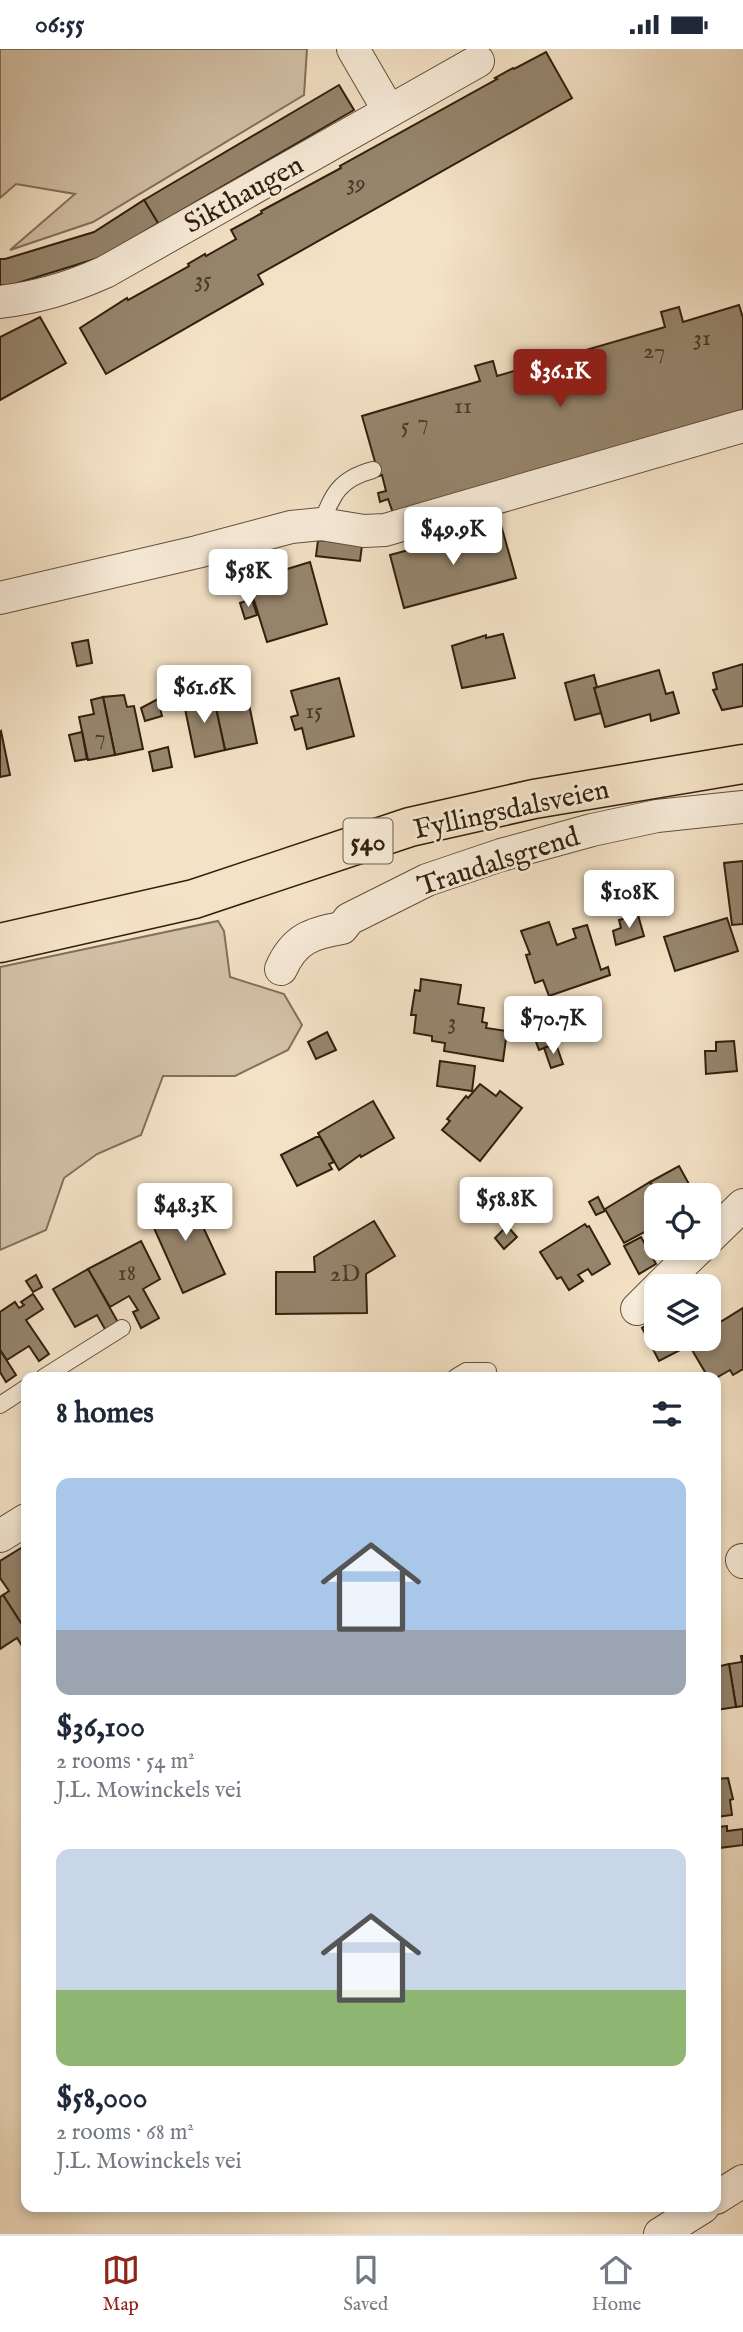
<!DOCTYPE html>
<meta charset="utf-8">
<style>
body{margin:0;font-family:"IM FELL English",serif;background:#f6f6f7;color:#1f2937;height:100vh;display:flex;flex-direction:column;font-size:26px;white-space:nowrap}
*{box-sizing:border-box;margin:0}
p{font-size:23px;color:#747a83}
.icon{flex:none;width:38px;height:38px;fill:none;stroke:currentColor;stroke-width:2;stroke-linecap:round;stroke-linejoin:round}
.map{position:relative;flex:1;overflow:hidden}
.drawer{position:absolute;left:21px;top:1323px;width:700px;height:840px;display:flex;flex-direction:column;background:#fff;border-radius:14px;box-shadow:0 4px 10px #0003}
.drawer>*{flex:none}
.tools{position:absolute;left:644px;top:1134px;display:grid;gap:14px}
.tools a{display:grid;place-items:center;width:77px;height:77px;border-radius:14px;background:#fff;box-shadow:0 4px 10px #0003;font-size:35px}
.price{position:absolute;translate:-50% -60px;padding:0 16px;border-radius:7px;background:#fff;color:#222;font-size:23px;line-height:46px;filter:drop-shadow(0 2px 4px #0008)}
.price::after{content:'';position:absolute;left:50%;top:42px;width:21px;height:16px;margin-left:-10px;background:inherit;clip-path:polygon(0 0,100% 0,50% 100%)}
.price.current{background:#8f2418;color:#fff}
ul{padding:0;list-style:none}
li{display:grid;align-content:center;gap:14px;height:371px;padding:0 35px}
li span{display:grid;place-items:center;height:217px;border-radius:14px;color:#555}
li>.icon{margin-inline-start:auto}
span .icon{width:126px;height:126px;fill:#fffc;stroke-width:1}
li b{font-size:30px}
h2{display:flex;justify-content:space-between;align-items:center;height:84px;padding:0 35px;font-size:30px}
.status{display:flex;justify-content:space-between;align-items:center;height:49px;padding:0 35px;background:#fff;direction:ltr}
.status svg{height:19px;fill:currentColor}
.tabs{display:flex;justify-content:space-around;align-items:center;height:98px;border-top:2px solid #e0e1e3;background:#fff;font-size:19px;color:#747a83}
.tabs a{display:grid;justify-items:center;gap:4px}
.tabs .current{color:#8f2418}
.map>svg:first-child{display:block}
.green{fill:#d3c1a7;stroke:#82705a;stroke-width:2}
.building{fill:#96856d;stroke:#31200d;stroke-width:2}
.lines{fill:none;stroke-linecap:round;stroke-linejoin:round}
.service-casing{stroke:#62503b;stroke-width:18}
.minor-casing{stroke:#62503b;stroke-width:34}
.primary-casing{stroke:#31200d;stroke-width:41}
.service{stroke:#f8ecda;stroke-width:16}
.minor{stroke:#f8ecda;stroke-width:32}
.primary{stroke:#f4e2c6;stroke-width:38}
.labels{text-anchor:middle;stroke-width:5;stroke-linejoin:round;paint-order:stroke}
.number-label{font-size:24px;fill:#4a3925}
.shield{fill:#f8ecda;stroke:#6d5d4a;stroke-width:2}
.shield-label{font-size:26px;font-weight:bold;fill:#31200d}
.street-label{font-size:28px;fill:#31200d;stroke:#f8ecda}
</style>
<div class="status"><b>06:55</b><svg viewBox="0 0 49 12"><path d="M0 12V9h3v3zM5 12V6h3v6zM10 12V3h3v9zM15 12V0h3v12zM26 1h20v11H26zM47 4h2v5h-2z"/></svg></div>
<div class="map">
<svg width="743" height="2185" viewBox="0 0 743 2185">
<rect width="100%" height="100%" fill="#f4e2c6"/>
<filter id="stains"><feTurbulence type="fractalNoise" baseFrequency=".00286" numOctaves="4"/><feColorMatrix values="0 0 0 0 .2 0 0 0 0 .09 0 0 0 0 .02 0 0 0 .5 -.17"/></filter>
<radialGradient id="worn" r=".72"><stop offset=".6" stop-color="#630" stop-opacity="0"/><stop offset="1" stop-color="#630" stop-opacity=".3"/></radialGradient>
<g class="green">
<path d="M0,0H307L304,46L93,173L10,201L75,145L16,135L0,149Z"/>
<path d="M218,872L224,882L230,928L284,945L302,976L288,1001L235,1027H163L141,1086L97,1105L64,1129L46,1181L0,1201V918Z"/>
</g>
<g class="building">
<path d="M546,3L572,49L258,226L263,235L106,325L80,279L127,249L128,251L189,217L188,215L205,205L206,207L236,190L231,181L262,164L261,162L341,119L340,117L497,30L495,29L513,19L514,20Z"/>
<path d="M339,36L354,61L158,175L144,151Z"/>
<path d="M144,151L158,174L105,207L8,237L0,236V210H5L94,183Z"/>
<path d="M739,256L743,269V361L393,464L388,450L380,453L378,444L386,442L382,426L379,427L362,367L480,332L475,317L493,312L497,327L665,278L661,263L679,258L683,273Z"/>
<path d="M40,268L66,314L0,351V288Z"/>
<path d="M501,476L516,529L404,559L390,506Z"/>
<path d="M318,491L362,496L360,512L316,507Z"/>
<path d="M310,513L327,575L267,593L248,532Z"/>
<path d="M252,550L257,566L245,570L240,554Z"/>
<path d="M503,585L515,629L462,639L452,597L486,586V589Z"/>
<path d="M88,591L92,614L77,617L72,594Z"/>
<path d="M743,615V657L722,661L713,641L717,640L713,624Z"/>
<path d="M659,621L666,645L673,643L679,664L651,672L650,665L605,678L594,639Z"/>
<path d="M594,626L597,638L594,639L601,664L575,671L565,634Z"/>
<path d="M339,629L354,687L307,700L302,679L295,681L291,668L298,666L291,642Z"/>
<path d="M228,638L229,645L246,641L257,694L225,701L212,641Z"/>
<path d="M212,641L225,701L195,708L184,655L200,651L198,644Z"/>
<path d="M124,646L127,658L134,657L143,700L115,706L103,648Z"/>
<path d="M103,648L115,706L88,711L79,668L94,665L91,651Z"/>
<path d="M158,650L162,667L145,672L141,659Z"/>
<path d="M1,682L10,726L0,728V683Z"/>
<path d="M82,683L87,710L75,712L69,686Z"/>
<path d="M168,698L172,718L153,722L149,703Z"/>
<path d="M743,812V875L732,876L724,814Z"/>
<path d="M638,866L644,887L616,896L613,882L621,879L619,871Z"/>
<path d="M727,869L738,902L675,922L664,888Z"/>
<path d="M549,873L557,896L576,889L573,880L587,876L601,921L608,918L610,926L549,947L543,931L535,934L526,906L530,905L521,882Z"/>
<path d="M421,930L461,936L458,955L484,959L482,973L487,974L486,979L507,982L503,1012L444,1002L445,994L432,992V987L414,984L416,966H411L415,941L420,942Z"/>
<path d="M545,950L560,993L539,1001L523,958Z"/>
<path d="M327,983L336,1001L316,1010L308,993Z"/>
<path d="M734,992L737,1022L706,1025L705,1002H716V993Z"/>
<path d="M556,995L563,1015L551,1019L544,999Z"/>
<path d="M440,1012L475,1017L472,1042L437,1037Z"/>
<path d="M480,1035L496,1047L500,1042L522,1059L480,1112L442,1081L450,1072L447,1070L466,1047L468,1049Z"/>
<path d="M373,1052L394,1089L361,1108L360,1106L339,1121L318,1084Z"/>
<path d="M316,1088H320L334,1113L329,1115L332,1120L297,1137L281,1106Z"/>
<path d="M679,1117L695,1146H657L650,1133Z"/>
<path d="M650,1133L657,1146L656,1177L624,1194L605,1160Z"/>
<path d="M182,1140L190,1155L180,1160L185,1170L197,1165L225,1225L183,1244L150,1170L155,1168L149,1155Z"/>
<path d="M598,1148L605,1162L596,1166L589,1153Z"/>
<path d="M374,1172L395,1207L366,1225L367,1264L276,1265V1223H315L314,1208Z"/>
<path d="M585,1175L587,1178L589,1177L610,1215L592,1226L588,1220L578,1226L583,1232L569,1241L561,1228L557,1230L540,1203Z"/>
<path d="M507,1177L517,1188L504,1200L495,1189Z"/>
<path d="M641,1188L656,1215L639,1225L624,1197Z"/>
<path d="M141,1192L160,1230L143,1240L159,1269L141,1279L133,1263L138,1261L129,1247L110,1258L88,1220Z"/>
<path d="M88,1220L119,1275L106,1282L97,1266L75,1278L53,1240Z"/>
<path d="M36,1226L42,1238L33,1243L26,1232Z"/>
<path d="M33,1245L43,1260L26,1271L49,1305L39,1312L29,1297L7,1311L0,1301V1263L15,1253L19,1259L24,1256L21,1253Z"/>
<path d="M743,1259V1320L733,1326L730,1321L716,1329L708,1328L689,1296L700,1290H709L711,1283L709,1280Z"/>
<path d="M656,1271V1290H682L686,1298L659,1312L642,1279Z"/>
<path d="M0,1301L16,1326L6,1333L0,1323Z"/>
<path d="M26,1496V1582L3,1546L9,1542L0,1529V1512Z"/>
<path d="M3,1546L26,1582V1603L17,1589L0,1600V1548Z"/>
<path d="M741,1607H743V1657L736,1658L729,1615L742,1613Z"/>
<path d="M729,1615L736,1658L716,1661V1618Z"/>
<path d="M728,1729L733,1750L730,1751L732,1766L716,1768V1730Z"/>
<path d="M727,1777V1782L743,1780V1796L719,1799L718,1778Z"/>
</g>
<g class="lines">
<defs>
<g id="service">
<path d="M321,475C333,445 339,430 373,421"/>
<path d="M44,1328L122,1279"/>
<path d="M456,1328L466,1322H488"/>
<path d="M0,1356L26,1339"/>
</g>
<g id="minor">
<path d="M353,0L389,62"/>
<path d="M0,253C39,248 69,239 105,223L478,12"/>
<path d="M0,549L197,503L291,478L321,475L364,482L385,481L743,377"/>
<path d="M281,920C294,890 312,884 342,879L349,870L427,831L501,806L592,781L657,767L743,758"/>
<path d="M709,1189L743,1156"/>
<path d="M660,1237L699,1199"/>
<path d="M637,1260L656,1241"/>
<path d="M0,1487L26,1471"/>
<path d="M742,1511L743,1513"/>
<path d="M716,2149L743,2132"/>
<path d="M660,2185L703,2158"/>
</g>
<path id="primary" d="M0,894L194,850L410,778L534,750L743,715"/>
</defs>
<use href="#service" class="service-casing"/>
<use href="#minor" class="minor-casing"/>
<use href="#primary" class="primary-casing"/>
<use href="#service" class="service"/>
<use href="#minor" class="minor"/>
<use href="#primary" class="primary"/>
</g>
<g class="labels">
<g class="number-label">
<text x="356" y="141">39</text>
<text x="203" y="238">35</text>
<text x="702" y="296">31</text>
<text x="654" y="309">27</text>
<text x="463" y="364">11</text>
<text x="423" y="380">7</text>
<text x="405" y="384">5</text>
<text x="314" y="669">15</text>
<text x="100" y="695">7</text>
<text x="452" y="980">3</text>
<text x="127" y="1231">18</text>
<text x="345" y="1232">2D</text>
</g>
<rect class="shield" x="343.5" y="769.5" width="49" height="45" rx="5"/>
<g class="shield-label">
<text x="368" y="801">540</text>
</g>
<g class="street-label">
<text transform="translate(243 144) rotate(-29)" y="10">Sikthaugen</text>
<text transform="translate(511 759) rotate(-12)" y="10">Fyllingsdalsveien</text>
<text transform="translate(498 811) rotate(-18)" y="10">Traudalsgrend</text>
</g>
</g>
<rect width="100%" height="100%" filter="url(#stains)"/>
<rect width="100%" height="100%" fill="url(#worn)"/>
</svg>
<div class="tools">
<a><svg class="icon" aria-label="locate" viewBox="0 0 24 24"><circle cx="12" cy="12" r="6"/><path d="M12 2v4M12 18v4M2 12h4M18 12h4"/></svg></a>
<a><svg class="icon" aria-label="layers" viewBox="0 0 24 24"><path d="M12 4l9 5-9 5-9-5zM3 14l9 5 9-5"/></svg></a>
</div>
<b class="price current" style="left:560px;top:360px">$36.1K</b>
<b class="price" style="left:453px;top:518px">$49.9K</b>
<b class="price" style="left:248px;top:560px">$58K</b>
<b class="price" style="left:204px;top:676px">$61.6K</b>
<b class="price" style="left:629px;top:881px">$108K</b>
<b class="price" style="left:553px;top:1007px">$70.7K</b>
<b class="price" style="left:506px;top:1188px">$58.8K</b>
<b class="price" style="left:185px;top:1194px">$48.3K</b>
<section class="drawer">
<h2>8 homes<svg class="icon" aria-label="filters" viewBox="0 0 24 24"><path d="M4 7h16M4 17h16"/><circle cx="9" cy="7" r="2"/><circle cx="15" cy="17" r="2"/></svg></h2>
<ul>
<li><span style="background:linear-gradient(#a9c7e8 70%,#9aa5b1 0)"><svg class="icon" aria-label="home" viewBox="0 0 24 24"><path d="M3 11l9-7 9 7M6 9v11h12V9"/></svg></span><div><b>$36,100</b><p>2 rooms · 54 m²</p><p>J.L. Mowinckels vei</p></div></li>
<li><span style="background:linear-gradient(#c9d6e8 65%,#8fb573 0)"><svg class="icon" aria-label="home" viewBox="0 0 24 24"><path d="M3 11l9-7 9 7M6 9v11h12V9"/></svg></span><div><b>$58,000</b><p>2 rooms · 68 m²</p><p>J.L. Mowinckels vei</p></div></li>
</ul>
</section>
</div>
<nav class="tabs">
<a class="current"><svg class="icon" aria-label="map" viewBox="0 0 24 24"><path d="M3 6l6-2 6 2 6-2v14l-6 2-6-2-6 2zM9 4v14M15 6v14"/></svg>Map</a>
<a><svg class="icon" aria-label="saved" viewBox="0 0 24 24"><path d="M7 4h10v16l-5-4-5 4z"/></svg>Saved</a>
<a><svg class="icon" aria-label="home" viewBox="0 0 24 24"><path d="M3 11l9-7 9 7M6 9v11h12V9"/></svg>Home</a>
</nav>
